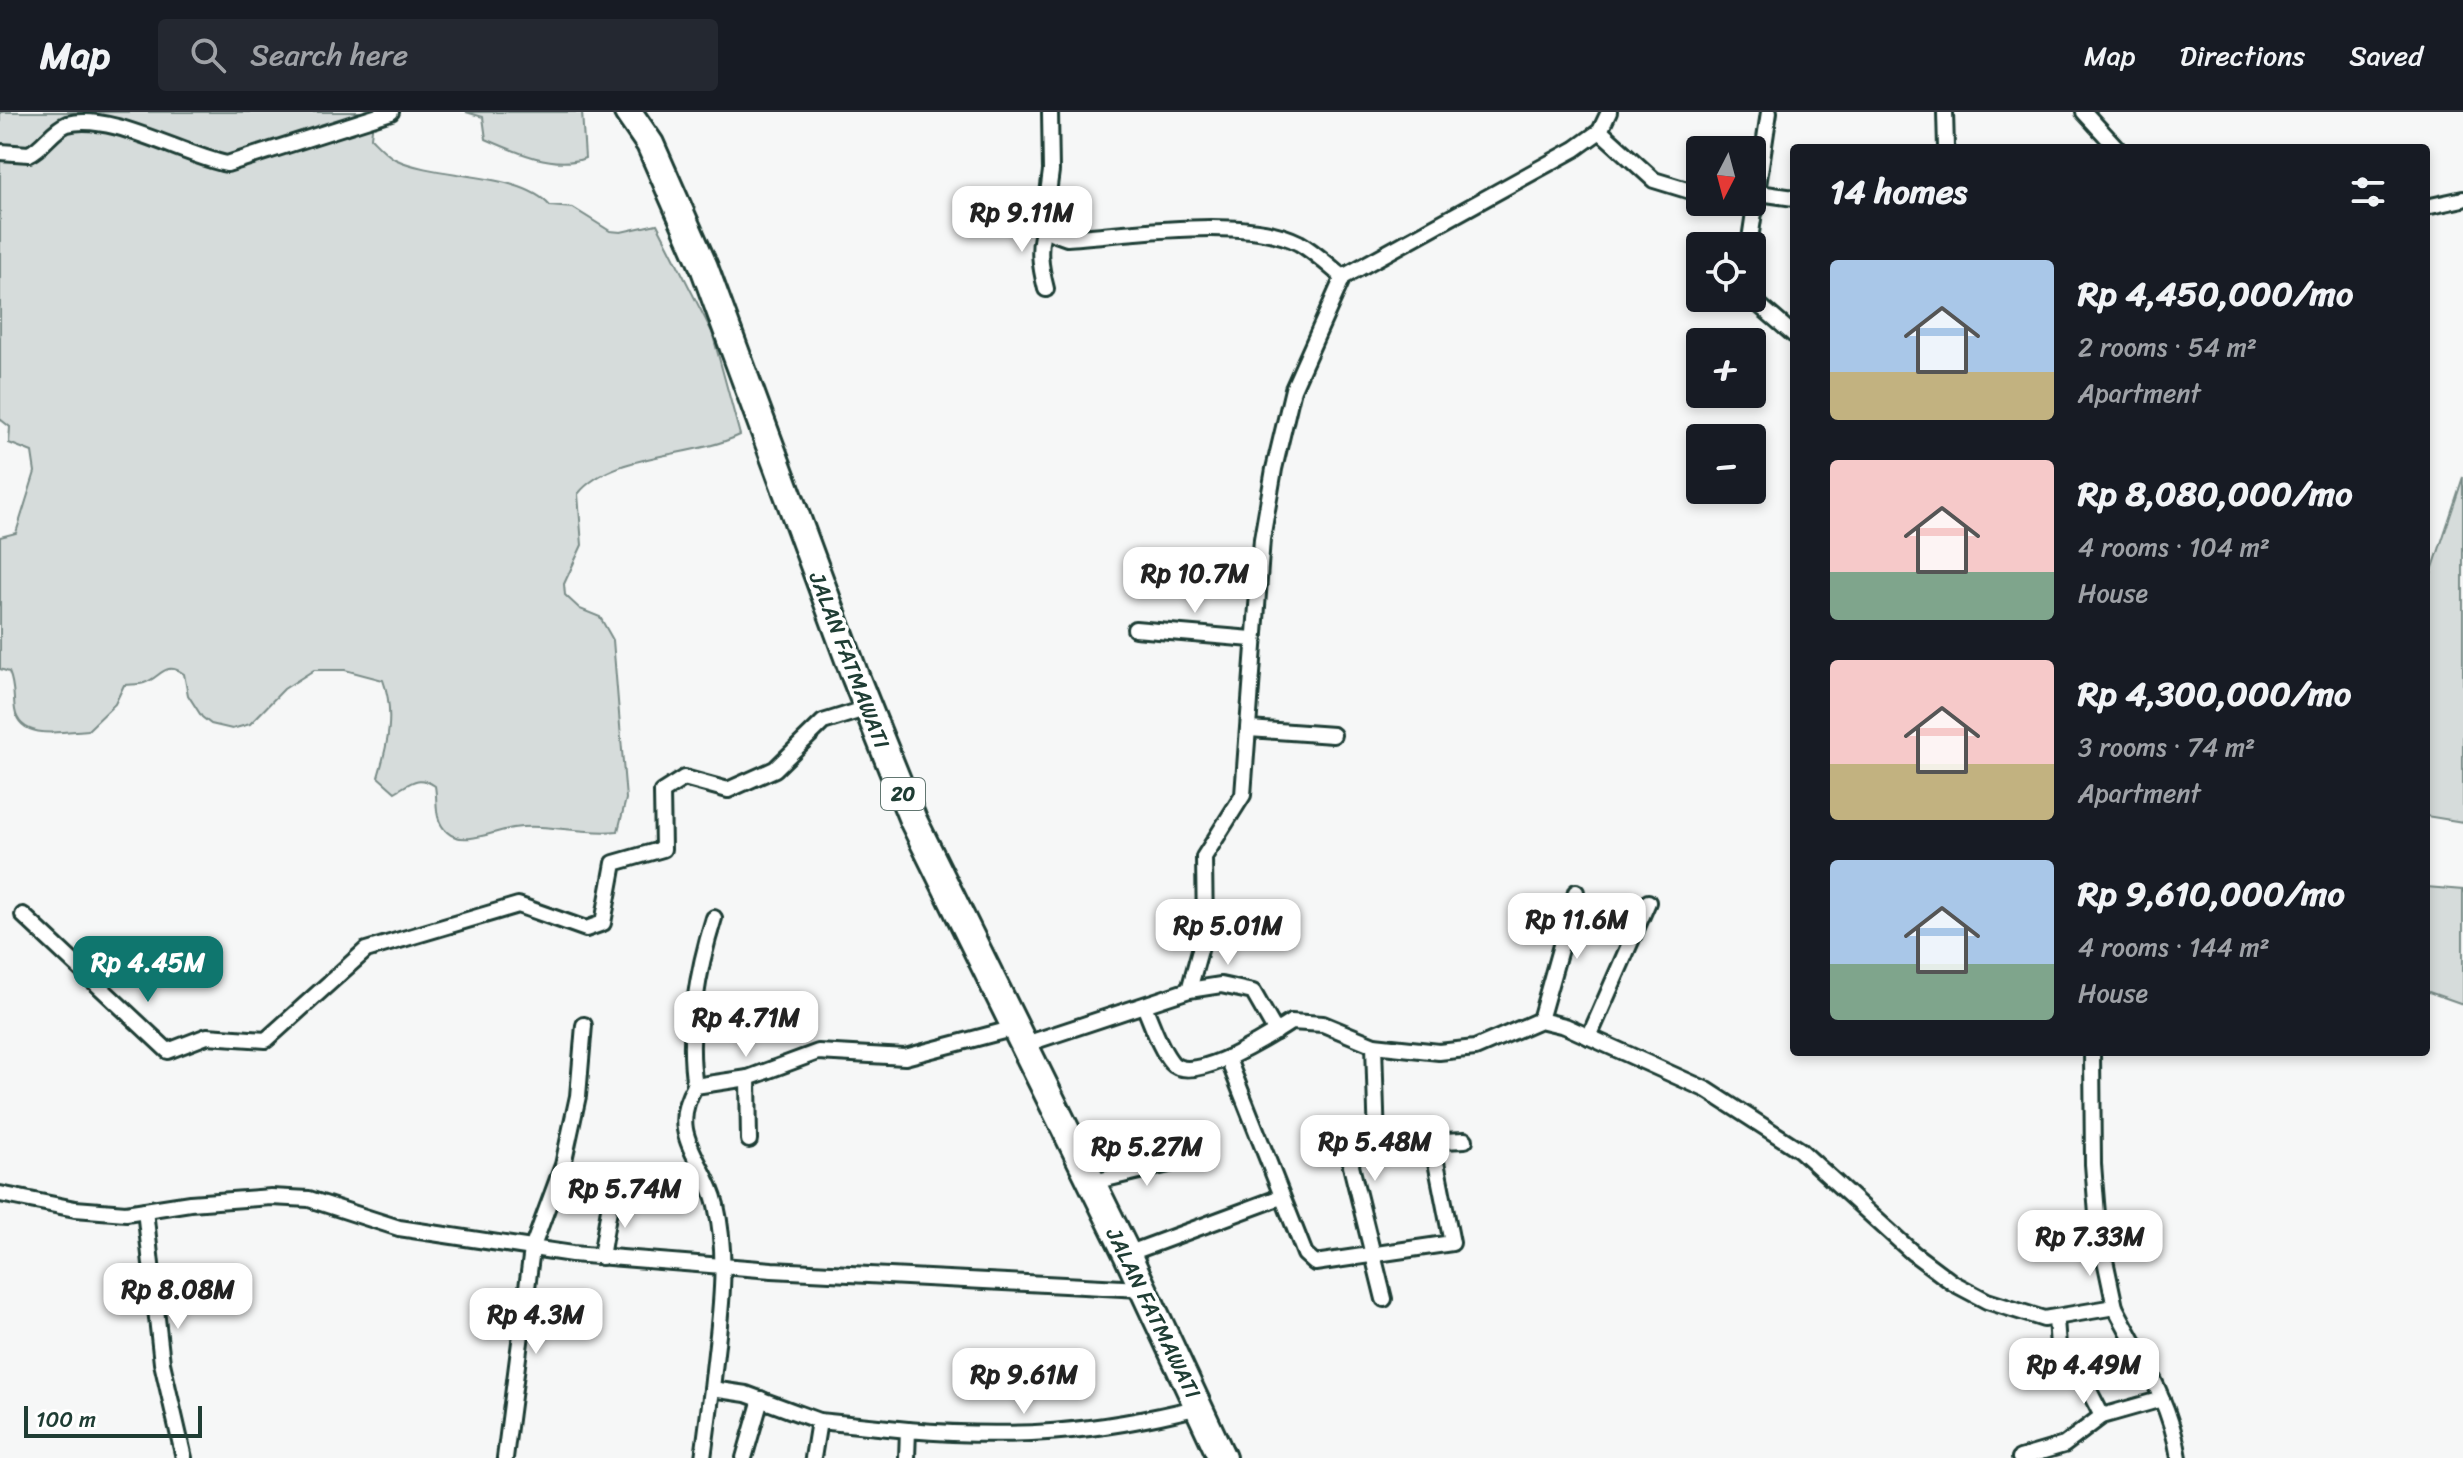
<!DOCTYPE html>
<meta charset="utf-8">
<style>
body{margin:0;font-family:Sriracha,sans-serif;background:#242831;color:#f1f3f6;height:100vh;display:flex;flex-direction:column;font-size:30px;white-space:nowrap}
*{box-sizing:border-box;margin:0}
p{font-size:26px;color:#9ea1a6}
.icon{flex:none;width:44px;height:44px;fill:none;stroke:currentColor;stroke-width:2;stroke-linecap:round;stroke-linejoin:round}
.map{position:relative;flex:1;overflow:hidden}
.drawer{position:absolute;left:1790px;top:32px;width:640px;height:912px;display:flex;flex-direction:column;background:#171b24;border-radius:8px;box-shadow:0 4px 12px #0003}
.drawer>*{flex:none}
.needle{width:52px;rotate:186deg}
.controls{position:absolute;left:1686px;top:24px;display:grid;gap:16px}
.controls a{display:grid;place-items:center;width:80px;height:80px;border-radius:8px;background:#171b24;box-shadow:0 4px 12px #0003;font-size:40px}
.scale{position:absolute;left:24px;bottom:20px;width:178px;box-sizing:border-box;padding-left:8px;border:4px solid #1f3d34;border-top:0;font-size:22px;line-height:28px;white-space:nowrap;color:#1f3d34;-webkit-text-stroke:6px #fff;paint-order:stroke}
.price{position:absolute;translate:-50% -68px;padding:0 18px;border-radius:16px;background:#fff;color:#222;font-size:26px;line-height:52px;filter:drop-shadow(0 2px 4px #0008)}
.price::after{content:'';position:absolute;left:50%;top:48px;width:24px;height:18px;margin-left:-12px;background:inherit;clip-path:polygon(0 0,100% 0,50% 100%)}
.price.selected{background:#0f766e;color:#fff}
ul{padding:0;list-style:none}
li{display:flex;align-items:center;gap:24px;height:200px;padding:0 40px}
li span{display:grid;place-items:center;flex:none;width:224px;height:160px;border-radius:8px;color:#555}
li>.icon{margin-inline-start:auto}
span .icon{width:96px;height:96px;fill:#fffc;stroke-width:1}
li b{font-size:34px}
h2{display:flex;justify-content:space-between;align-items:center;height:96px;padding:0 40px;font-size:34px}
header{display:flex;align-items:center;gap:48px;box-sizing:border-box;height:112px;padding:0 40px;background:#171b24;border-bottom:2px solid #363941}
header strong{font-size:38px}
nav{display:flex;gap:44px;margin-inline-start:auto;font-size:28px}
.search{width:560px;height:72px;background:#242831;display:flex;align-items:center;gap:20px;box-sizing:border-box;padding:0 28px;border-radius:8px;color:#9ea1a6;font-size:30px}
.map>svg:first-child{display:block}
.green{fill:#d6dcdb;stroke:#7a8c88;stroke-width:2}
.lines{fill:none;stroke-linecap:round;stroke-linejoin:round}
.street-casing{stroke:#1f3d34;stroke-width:20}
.highway-casing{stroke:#1f3d34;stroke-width:32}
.street{stroke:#fff;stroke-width:14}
.highway{stroke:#fff;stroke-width:26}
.labels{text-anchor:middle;stroke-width:7;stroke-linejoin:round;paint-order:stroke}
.shield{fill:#fff;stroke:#627771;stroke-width:2}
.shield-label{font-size:20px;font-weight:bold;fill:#1f3d34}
.street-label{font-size:22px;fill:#1f3d34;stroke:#fff}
</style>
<header>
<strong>Map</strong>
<div class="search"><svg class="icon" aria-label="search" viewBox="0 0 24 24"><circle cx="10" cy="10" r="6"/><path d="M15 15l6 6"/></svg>Search here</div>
<nav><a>Map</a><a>Directions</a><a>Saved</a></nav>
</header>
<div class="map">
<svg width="2463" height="1346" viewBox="0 0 2463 1346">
<rect width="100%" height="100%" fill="#f6f7f7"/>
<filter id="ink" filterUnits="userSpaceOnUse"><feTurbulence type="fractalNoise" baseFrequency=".0125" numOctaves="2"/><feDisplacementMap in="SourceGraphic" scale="16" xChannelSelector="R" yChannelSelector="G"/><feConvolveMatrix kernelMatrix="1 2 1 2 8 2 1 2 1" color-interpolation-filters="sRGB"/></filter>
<g filter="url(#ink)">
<g class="green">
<path d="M0,0H374L371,26C378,33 387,43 395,47C436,67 522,60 550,94L573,96L610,119L621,120L657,112L712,220L740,323C690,347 612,340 578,382L582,433L564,472L565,483L580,497L600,505L613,528L626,687L618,719C583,723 547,711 513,716C494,719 463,735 447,720C433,707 438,690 435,674C418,662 411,671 395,680L378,665C388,632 395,601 383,568L345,558H314L284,577L250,612L232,617L211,612L202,605L188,583L184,562C164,548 161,566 144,571C139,573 130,572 124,573L115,592L88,618C66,619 20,630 15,598C13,585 15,574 9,560L0,557V425L16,421L35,360L32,340L9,331L10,315L0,307Z"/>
<path d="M466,0H582L585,46C555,58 513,39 486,27L483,5Z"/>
<path d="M2463,365V710L2426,704V477Z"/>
<path d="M2426,775L2463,778V892L2426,879Z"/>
</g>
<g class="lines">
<defs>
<g id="street">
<path d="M1050,0L1051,59L1045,104L1053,121L1067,126C1128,122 1246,103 1299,131C1315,140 1329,154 1343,165"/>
<path d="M1945,0L1946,36"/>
<path d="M2084,0L2117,36"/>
<path d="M1600,19L1654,68L1700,82"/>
<path d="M0,40L29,42C44,35 52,18 67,12C111,0 184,44 227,52L391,0"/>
<path d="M1759,81L1794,86"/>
<path d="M1730,90L1756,98"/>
<path d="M2426,95L2463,87"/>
<path d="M1046,113C1036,133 1041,157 1046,177"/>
<path d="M1749,134L1769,0"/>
<path d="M1751,186L1794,223"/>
<path d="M1135,517L1252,527"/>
<path d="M1249,617L1333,623"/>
<path d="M23,803L168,939L207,924L266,928L366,838L518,793L586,817L603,811L614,751L663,737L662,680L684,666L728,678L775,657L823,610L868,596"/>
<path d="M1189,878L1205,820L1204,745L1243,683L1262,427L1274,357L1293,277L1343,165L1575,37L1600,19L1609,0"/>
<path d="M1144,894C1152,911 1159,936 1172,951C1192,974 1271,923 1291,910L1323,912L1374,933L1439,940L1475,936L1540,908L1565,914L1707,978L1800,1038L1913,1141L1953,1171L1987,1189L2044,1207L2115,1195C2140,1243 2171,1291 2179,1346"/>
<path d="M1540,908L1576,780"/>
<path d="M1589,925L1648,790"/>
<path d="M1023,933L1189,878L1221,873L1253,880L1276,920"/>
<path d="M1374,933L1377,1032"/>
<path d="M2092,940L2093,1052L2098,1115L2115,1195"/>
<path d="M1228,947L1305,1142L1315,1151L1452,1131L1432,1030"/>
<path d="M748,966L749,1028"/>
<path d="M695,974C686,921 698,857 714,806"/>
<path d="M1089,1071L1194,1046"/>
<path d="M0,1082L75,1097L126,1101L190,1091L271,1085L309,1087L399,1116L572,1142L772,1158L1141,1177"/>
<path d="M145,1098L162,1251L184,1346"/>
<path d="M1127,1142L1281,1085"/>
<path d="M601,1145L611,1085"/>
<path d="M1384,1187L1351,1054L1353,1038L1377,1032L1465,1028"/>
<path d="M2056,1207L2058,1234L2079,1259L2102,1304"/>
<path d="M908,1318L819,1309L746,1282L712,1277C718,1216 730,1154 716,1093C706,1049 665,1023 695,974L748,966L818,940L905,945L1015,916"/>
<path d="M505,1346L532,1137L563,1053L578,984L584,913"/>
<path d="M703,1346L712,1277"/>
<path d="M744,1346L761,1287"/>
<path d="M813,1346L819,1309"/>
<path d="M907,1346L908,1318C1014,1327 1096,1321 1199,1295"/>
<path d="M2020,1346L2064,1333L2102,1304L2162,1287"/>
</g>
<path id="highway" d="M628,0L650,32L704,155L855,564L913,708L1127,1142L1222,1346"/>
</defs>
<use href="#street" class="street-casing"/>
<use href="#highway" class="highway-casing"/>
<use href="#street" class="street"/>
<use href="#highway" class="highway"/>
</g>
</g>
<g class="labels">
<rect class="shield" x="881" y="666" width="44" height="32" rx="6"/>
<g class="shield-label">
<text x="903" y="689">20</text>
</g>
<g class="street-label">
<text transform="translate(850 548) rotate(69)" y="8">JALAN FATMAWATI</text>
<text transform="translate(1154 1201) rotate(64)" y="8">JALAN FATMAWATI</text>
</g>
</g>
</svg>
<div class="controls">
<a><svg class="needle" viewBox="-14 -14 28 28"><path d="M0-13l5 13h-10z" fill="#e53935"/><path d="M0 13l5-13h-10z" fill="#9ea1a6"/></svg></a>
<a><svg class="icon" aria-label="locate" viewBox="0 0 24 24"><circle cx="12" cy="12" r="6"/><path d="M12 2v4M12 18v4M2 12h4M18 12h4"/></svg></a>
<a>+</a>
<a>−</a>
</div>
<div class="scale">100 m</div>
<b class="price" style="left:1022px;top:142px">Rp 9.11M</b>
<b class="price" style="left:1195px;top:503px">Rp 10.7M</b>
<b class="price" style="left:1577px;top:849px">Rp 11.6M</b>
<b class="price" style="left:1228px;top:855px">Rp 5.01M</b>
<b class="price selected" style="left:148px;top:892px">Rp 4.45M</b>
<b class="price" style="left:746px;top:947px">Rp 4.71M</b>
<b class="price" style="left:1375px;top:1071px">Rp 5.48M</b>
<b class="price" style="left:1147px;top:1076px">Rp 5.27M</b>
<b class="price" style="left:625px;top:1118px">Rp 5.74M</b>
<b class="price" style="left:2090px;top:1166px">Rp 7.33M</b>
<b class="price" style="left:178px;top:1219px">Rp 8.08M</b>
<b class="price" style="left:536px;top:1244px">Rp 4.3M</b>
<b class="price" style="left:2084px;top:1294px">Rp 4.49M</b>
<b class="price" style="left:1024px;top:1304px">Rp 9.61M</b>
<section class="drawer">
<h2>14 homes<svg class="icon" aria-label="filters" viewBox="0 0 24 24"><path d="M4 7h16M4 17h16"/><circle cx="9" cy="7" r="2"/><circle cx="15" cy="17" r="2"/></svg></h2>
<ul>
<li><span style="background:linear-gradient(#a9c7e8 70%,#c2b280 0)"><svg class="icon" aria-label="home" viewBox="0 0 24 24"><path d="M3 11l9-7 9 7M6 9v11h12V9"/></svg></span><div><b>Rp 4,450,000/mo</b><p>2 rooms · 54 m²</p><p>Apartment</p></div></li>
<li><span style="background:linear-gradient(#f6c9c9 70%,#7fa58c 0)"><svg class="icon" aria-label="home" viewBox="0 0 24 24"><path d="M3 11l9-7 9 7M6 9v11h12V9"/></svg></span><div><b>Rp 8,080,000/mo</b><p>4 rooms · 104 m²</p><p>House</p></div></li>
<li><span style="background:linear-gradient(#f6c9c9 65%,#c2b280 0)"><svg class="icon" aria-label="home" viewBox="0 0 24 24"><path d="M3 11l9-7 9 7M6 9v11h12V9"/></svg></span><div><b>Rp 4,300,000/mo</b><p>3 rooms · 74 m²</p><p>Apartment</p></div></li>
<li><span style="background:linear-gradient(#a9c7e8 65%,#7fa58c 0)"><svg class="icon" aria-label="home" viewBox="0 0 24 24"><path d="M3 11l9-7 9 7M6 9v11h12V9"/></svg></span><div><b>Rp 9,610,000/mo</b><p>4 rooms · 144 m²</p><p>House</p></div></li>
</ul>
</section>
</div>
